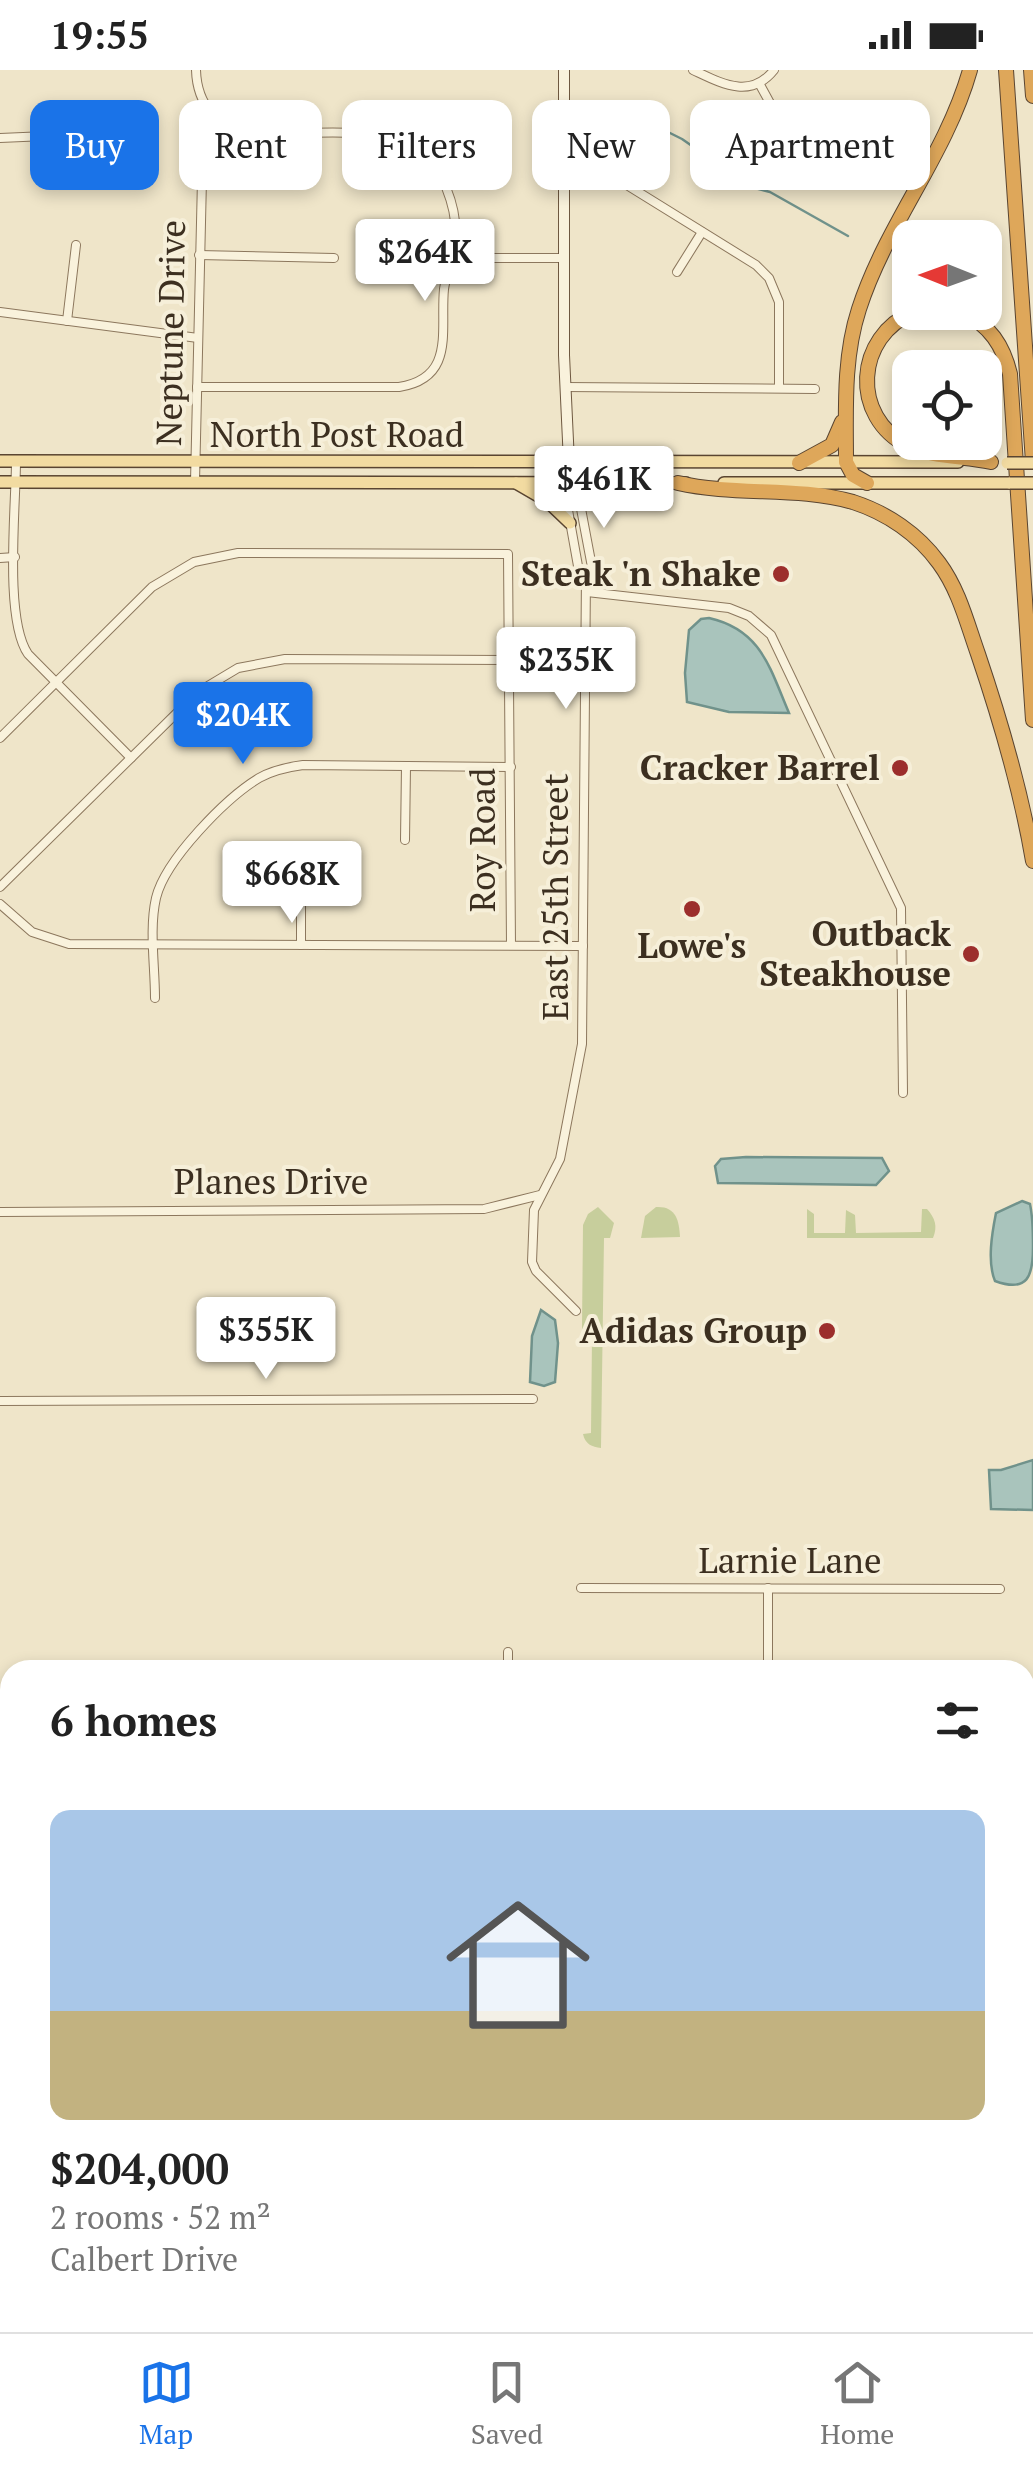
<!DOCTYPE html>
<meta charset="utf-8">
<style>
body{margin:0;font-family:"PT Serif",serif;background:#f2f2f2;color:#222;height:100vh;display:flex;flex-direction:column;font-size:38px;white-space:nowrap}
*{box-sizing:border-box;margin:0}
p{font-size:32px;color:#767676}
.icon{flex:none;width:55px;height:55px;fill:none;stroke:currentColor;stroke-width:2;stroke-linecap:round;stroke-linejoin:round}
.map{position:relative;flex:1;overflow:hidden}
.panel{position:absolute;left:0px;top:1590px;width:1035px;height:672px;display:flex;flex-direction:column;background:#fff;border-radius:30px 30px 0 0;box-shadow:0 5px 15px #0003}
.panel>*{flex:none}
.guide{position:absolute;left:30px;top:30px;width:975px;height:90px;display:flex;gap:20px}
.needle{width:65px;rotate:271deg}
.tools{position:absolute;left:892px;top:150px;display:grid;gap:20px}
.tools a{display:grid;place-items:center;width:110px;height:110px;border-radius:20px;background:#fff;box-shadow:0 5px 15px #0003;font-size:50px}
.price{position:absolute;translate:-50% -85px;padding:0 22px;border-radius:10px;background:#fff;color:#222;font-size:32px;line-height:65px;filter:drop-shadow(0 2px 5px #0008)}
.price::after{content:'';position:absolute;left:50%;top:60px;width:30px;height:22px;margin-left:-15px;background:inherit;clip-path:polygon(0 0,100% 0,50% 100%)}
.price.active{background:#1a73e8;color:#fff}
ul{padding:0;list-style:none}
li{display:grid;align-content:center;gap:20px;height:530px;padding:0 50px}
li+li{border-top:2px solid #e0e0e0}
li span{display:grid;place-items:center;height:310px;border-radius:20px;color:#555}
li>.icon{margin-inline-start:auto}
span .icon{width:180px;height:180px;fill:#fffc;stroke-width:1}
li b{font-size:42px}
h2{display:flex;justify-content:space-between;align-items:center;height:120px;padding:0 50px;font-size:42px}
.tag{padding:0 35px;border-radius:20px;background:#fff;box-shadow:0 5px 15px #0003;font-size:35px;line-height:90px}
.tag.active{background:#1a73e8;color:#fff}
.status{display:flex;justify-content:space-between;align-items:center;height:70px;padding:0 50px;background:#fff;direction:ltr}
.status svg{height:28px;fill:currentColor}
.tabs{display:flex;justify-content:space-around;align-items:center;height:140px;border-top:2px solid #e0e0e0;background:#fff;font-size:28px;color:#767676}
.tabs a{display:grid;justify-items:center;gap:5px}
.tabs .active{color:#1a73e8}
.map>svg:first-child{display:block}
.green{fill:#c7ce9c}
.water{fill:#a9c4bc;stroke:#70928b;stroke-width:2.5}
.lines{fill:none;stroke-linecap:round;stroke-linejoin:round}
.stream{stroke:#70928b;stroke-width:2.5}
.street-casing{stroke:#8c775d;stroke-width:10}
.secondary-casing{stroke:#6e5840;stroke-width:12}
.primary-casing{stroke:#5a4531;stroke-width:14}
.highway-casing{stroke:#5a4531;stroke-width:16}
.street{stroke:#f9f2dc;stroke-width:8}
.secondary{stroke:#f9f2dc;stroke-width:10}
.primary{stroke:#f2dba1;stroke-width:11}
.highway{stroke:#dea75a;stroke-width:14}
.primary-bridge-casing{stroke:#5a4531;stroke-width:14;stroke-linecap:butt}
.primary-bridge{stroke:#f2dba1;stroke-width:11}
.poi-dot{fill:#9c2e2c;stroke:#f6efd9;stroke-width:4}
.labels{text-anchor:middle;stroke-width:8;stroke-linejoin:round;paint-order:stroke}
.street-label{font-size:35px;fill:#3c2f20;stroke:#f6efd9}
.poi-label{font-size:35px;font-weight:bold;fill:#3c2f20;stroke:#f6efd9;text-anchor:end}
</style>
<div class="status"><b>19:55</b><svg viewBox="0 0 49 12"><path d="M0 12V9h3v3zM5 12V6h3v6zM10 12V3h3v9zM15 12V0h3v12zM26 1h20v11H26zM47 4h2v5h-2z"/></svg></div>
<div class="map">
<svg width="1033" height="2262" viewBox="0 0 1033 2262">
<rect width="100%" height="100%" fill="#efe5c9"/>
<g class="green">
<path d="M598,1137L614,1153L610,1168H604L601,1378C592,1377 585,1374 583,1364L591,1363L592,1267L582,1259L583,1155L588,1144Z"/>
<path d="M656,1137C676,1136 679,1150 680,1167L641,1168L645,1146Z"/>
<path d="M807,1139L814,1144V1163H845L846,1140L855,1145L856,1163L921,1162L922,1139H927C935,1148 938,1156 933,1168H807Z"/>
</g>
<g class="water">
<path d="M709,548C762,560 770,599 789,643L729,642L687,632L685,603L689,560L701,549Z"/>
<path d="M746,1087L882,1088L889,1101L876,1115L718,1113L715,1096L721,1089Z"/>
<path d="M1022,1131L1030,1134C1033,1148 1033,1162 1033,1177C1033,1206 1028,1223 995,1211C987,1192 992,1163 996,1143Z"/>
<path d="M541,1240L555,1250L558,1273L555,1312L544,1316L530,1312L532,1266Z"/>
<path d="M1033,1390V1440L991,1439L989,1400H1001Z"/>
</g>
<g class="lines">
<g class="stream">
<path d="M583,32L644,50L682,69L751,117L770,122L848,166"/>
<path d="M985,226L990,228"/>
</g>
<defs>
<g id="street">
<path d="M196,0C197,35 218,59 252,64C295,65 375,55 411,75C443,93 459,140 455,175C454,191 446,204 444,219C440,260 456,308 399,317H197"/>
<path d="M693,0C721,13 750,30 774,0"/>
<path d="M759,13L771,35"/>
<path d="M0,68L46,66L84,53"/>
<path d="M565,100L597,101L614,107L756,195L769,208L779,232V318"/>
<path d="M199,185L334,188"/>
<path d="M453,188H564"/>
<path d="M677,202L702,162"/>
<path d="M0,242L198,268"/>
<path d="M67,251L76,175"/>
<path d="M565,317L815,319"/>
<path d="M16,391C16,437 4,549 28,584L131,688"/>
<path d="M195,412L203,66L211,44"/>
<path d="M570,414L579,428L592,497L586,505L582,974L560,1089L534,1140L532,1192L536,1201L576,1241"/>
<path d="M571,420L566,429L578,496L586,505"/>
<path d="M0,488L15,487"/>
<path d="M587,522L729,538L749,546L771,565L901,838L903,1023"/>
<path d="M0,668L152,517L194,492L238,483L508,484L511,875"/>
<path d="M405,770L406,696"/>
<path d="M0,817L198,622L238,598L285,589L507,590"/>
<path d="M0,834L32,862L69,874L583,876"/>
<path d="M301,875V814"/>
<path d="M155,928C155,896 149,859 156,828C165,790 226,728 259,708C273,700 288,697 303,695L511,697"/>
<path d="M0,1142L484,1139L540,1125"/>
<path d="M0,1331L533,1329"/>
<path d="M581,1518L1000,1519"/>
<path d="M768,1518V1600"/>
<path d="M508,1582V1600"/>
<path d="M0,1848L10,1841"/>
<path d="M0,1970L10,1971"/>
<path d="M0,2112H10"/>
<path d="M0,2191L10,2201"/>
<path d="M235,2252L350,2262"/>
<path d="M45,2262V2252"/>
<path d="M468,2262L498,2252"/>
<path d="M785,2262V2252"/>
</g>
<g id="secondary">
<path d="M564,0V285L570,414"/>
<path d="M1025,2195L1033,2194"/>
<path d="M759,2262L778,2252"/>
</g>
<g id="primary">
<path d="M0,391L958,392"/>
<path d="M0,412L686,413"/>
<path d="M516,413L547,431L570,453"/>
<path d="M724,413H1010"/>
</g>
<g id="highway">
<path d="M1006,0L1033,392"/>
<path d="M1031,0L1033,26"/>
<path d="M914,242C855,266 850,347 908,376C933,388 964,386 991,392"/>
<path d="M963,242C990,256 1003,275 1010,304L1033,650"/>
<path d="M799,393L832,375L842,352"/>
<path d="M678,413C735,426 797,416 853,432C887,443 918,464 939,493C959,520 967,553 978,584C1001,652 1021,720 1033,791"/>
<path d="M867,413L853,405L846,392C846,341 843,288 859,239C886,155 946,85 970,0"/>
</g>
</defs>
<use href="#street" class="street-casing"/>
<use href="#secondary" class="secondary-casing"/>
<use href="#primary" class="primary-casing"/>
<use href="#highway" class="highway-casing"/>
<use href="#street" class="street"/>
<use href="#secondary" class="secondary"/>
<use href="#primary" class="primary"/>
<use href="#highway" class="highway"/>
<defs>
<g id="primary-bridge">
<path d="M1007,393H1033"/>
<path d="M1010,413H1033"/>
</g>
</defs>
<use href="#primary-bridge" class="primary-bridge-casing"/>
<use href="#primary-bridge" class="primary-bridge"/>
</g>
<g class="poi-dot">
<circle cx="781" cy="504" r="10"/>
<circle cx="900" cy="698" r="10"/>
<circle cx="692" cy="839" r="10"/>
<circle cx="971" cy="884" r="10"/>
<circle cx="827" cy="1261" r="10"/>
</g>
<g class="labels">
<g class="street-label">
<text transform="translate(171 263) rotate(-89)" y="12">Neptune Drive</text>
<text x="337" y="377">North Post Road</text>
<text transform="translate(483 770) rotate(-90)" y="12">Roy Road</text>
<text transform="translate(556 827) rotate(-90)" y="12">East 25th Street</text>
<text x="271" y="1124">Planes Drive</text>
<text x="790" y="1503">Larnie Lane</text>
</g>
<g class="poi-label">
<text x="761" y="516">Steak 'n Shake</text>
<text x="880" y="710">Cracker Barrel</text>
<text x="951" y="876">Outback<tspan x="951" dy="40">Steakhouse</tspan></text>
<text x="692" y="888" text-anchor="middle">Lowe's</text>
<text x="807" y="1273">Adidas Group</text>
</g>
</g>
</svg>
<div class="tools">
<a><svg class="needle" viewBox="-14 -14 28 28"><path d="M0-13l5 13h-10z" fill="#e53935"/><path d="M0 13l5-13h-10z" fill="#767676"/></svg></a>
<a><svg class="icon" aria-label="locate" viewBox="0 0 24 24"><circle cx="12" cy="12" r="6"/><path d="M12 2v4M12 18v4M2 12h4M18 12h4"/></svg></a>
</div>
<b class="price" style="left:425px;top:234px">$264K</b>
<b class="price" style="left:604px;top:461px">$461K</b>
<b class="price" style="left:566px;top:642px">$235K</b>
<b class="price active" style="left:243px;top:697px">$204K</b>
<b class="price" style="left:292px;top:856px">$668K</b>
<b class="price" style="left:266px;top:1312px">$355K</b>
<div class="guide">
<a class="tag active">Buy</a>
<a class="tag">Rent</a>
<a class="tag">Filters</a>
<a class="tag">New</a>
<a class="tag">Apartment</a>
</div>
<section class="panel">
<h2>6 homes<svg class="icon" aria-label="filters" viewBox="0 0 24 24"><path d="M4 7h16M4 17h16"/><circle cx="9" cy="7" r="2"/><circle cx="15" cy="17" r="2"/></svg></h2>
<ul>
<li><span style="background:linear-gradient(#a9c7e8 65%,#c2b280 0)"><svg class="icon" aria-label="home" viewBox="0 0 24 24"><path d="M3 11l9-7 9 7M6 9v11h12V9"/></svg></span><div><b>$204,000</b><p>2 rooms · 52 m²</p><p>Calbert Drive</p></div></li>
</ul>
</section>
</div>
<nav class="tabs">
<a class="active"><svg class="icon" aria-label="map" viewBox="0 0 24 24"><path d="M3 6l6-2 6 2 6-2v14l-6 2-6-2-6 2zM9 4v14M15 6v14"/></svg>Map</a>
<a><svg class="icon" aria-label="saved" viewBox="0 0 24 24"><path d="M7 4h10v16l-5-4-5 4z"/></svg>Saved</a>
<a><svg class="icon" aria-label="home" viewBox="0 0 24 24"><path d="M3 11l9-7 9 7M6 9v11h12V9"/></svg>Home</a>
</nav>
